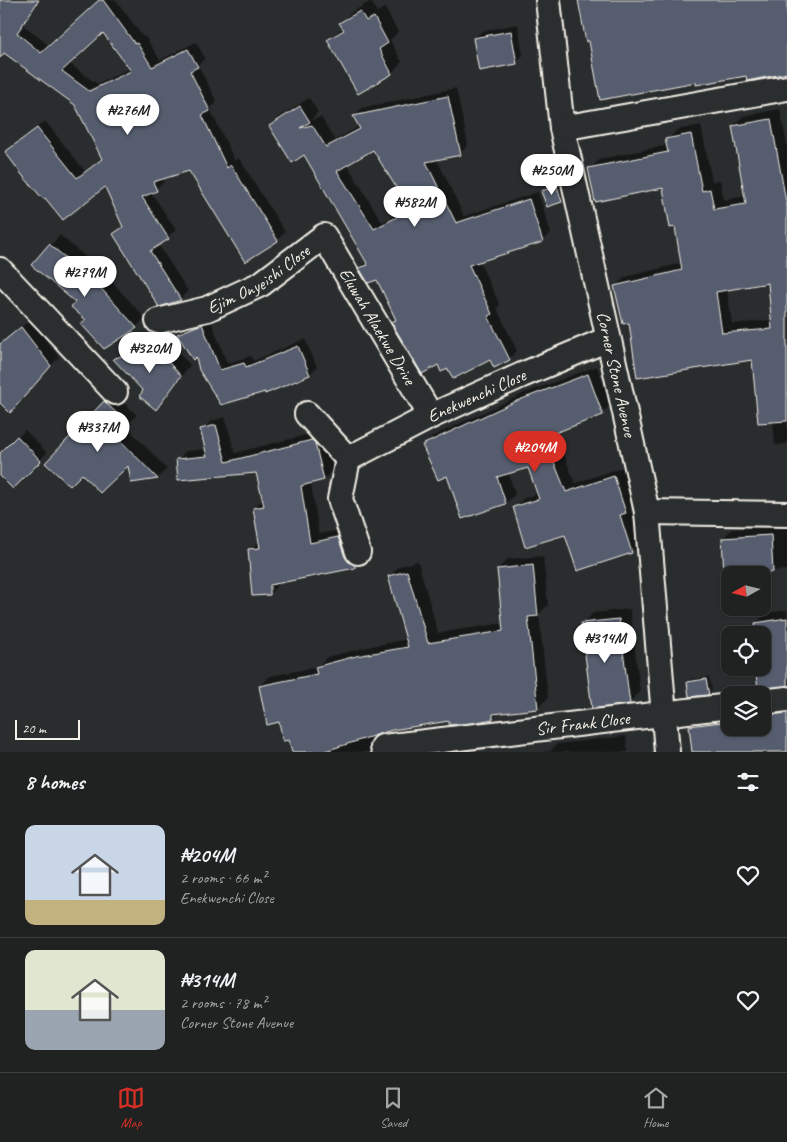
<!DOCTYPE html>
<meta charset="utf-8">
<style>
body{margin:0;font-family:Caveat,sans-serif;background:#282a2a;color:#f1f3f6;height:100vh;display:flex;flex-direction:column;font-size:19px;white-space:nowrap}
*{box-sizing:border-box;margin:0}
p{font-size:16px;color:#a2a4a5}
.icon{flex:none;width:28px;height:28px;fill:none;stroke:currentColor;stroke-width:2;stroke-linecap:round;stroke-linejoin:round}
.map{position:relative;height:752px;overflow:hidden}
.panel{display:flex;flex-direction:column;background:#202222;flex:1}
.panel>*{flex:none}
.needle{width:32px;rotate:262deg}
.controls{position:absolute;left:721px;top:566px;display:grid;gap:10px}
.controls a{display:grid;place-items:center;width:50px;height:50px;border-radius:10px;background:#202222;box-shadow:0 1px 4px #0004,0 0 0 1px #3d3f40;font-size:25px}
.scale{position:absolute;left:15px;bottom:12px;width:65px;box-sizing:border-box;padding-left:5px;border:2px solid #f4f1e8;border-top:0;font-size:14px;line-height:18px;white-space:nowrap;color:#f4f1e8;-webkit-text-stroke:4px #2a2d2e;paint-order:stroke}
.price{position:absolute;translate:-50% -42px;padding:0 11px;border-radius:18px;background:#fff;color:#222;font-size:16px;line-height:32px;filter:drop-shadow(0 1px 2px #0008)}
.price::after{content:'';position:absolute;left:50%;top:30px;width:15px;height:11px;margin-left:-8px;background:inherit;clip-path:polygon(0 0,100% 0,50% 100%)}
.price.selected{background:#d93025;color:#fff}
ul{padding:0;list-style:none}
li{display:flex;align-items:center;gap:15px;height:125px;padding:0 25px}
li+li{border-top:1px solid #3d3f40}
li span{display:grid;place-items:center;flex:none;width:140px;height:100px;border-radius:10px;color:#555}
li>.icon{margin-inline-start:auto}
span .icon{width:60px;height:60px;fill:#fffc;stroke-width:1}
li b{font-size:21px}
h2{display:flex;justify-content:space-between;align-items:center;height:60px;padding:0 25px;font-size:21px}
.tabs{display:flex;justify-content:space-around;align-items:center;height:70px;border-top:1px solid #3d3f40;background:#202222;font-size:14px;color:#a2a4a5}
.tabs a{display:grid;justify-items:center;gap:2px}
.tabs .selected{color:#d93025}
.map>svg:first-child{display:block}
.shadow{fill:#0007;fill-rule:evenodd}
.building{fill:#555d6e;stroke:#f4f1e8;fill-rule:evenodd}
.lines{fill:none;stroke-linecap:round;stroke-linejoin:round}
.minor-casing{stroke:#f4f1e8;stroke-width:28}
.minor{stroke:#2a2d2e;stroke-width:24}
.labels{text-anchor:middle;stroke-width:4;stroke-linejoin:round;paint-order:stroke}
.street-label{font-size:18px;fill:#f4f1e8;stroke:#2a2d2e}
</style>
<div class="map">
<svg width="787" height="752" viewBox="0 0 787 752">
<rect width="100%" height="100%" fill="#2a2d2e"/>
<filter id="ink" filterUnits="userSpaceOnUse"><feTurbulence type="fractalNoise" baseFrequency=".02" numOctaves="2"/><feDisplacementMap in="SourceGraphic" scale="10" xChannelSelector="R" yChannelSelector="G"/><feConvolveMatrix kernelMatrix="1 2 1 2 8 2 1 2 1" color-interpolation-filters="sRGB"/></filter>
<g filter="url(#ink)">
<g class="shadow">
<path d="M0,0H40L23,25L50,46L100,0H116L143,37L145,36L160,60L196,42L205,58L198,65L217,102L210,109L235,161L239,158L285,232L277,240L190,170L162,178L164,182L151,192L176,230L158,244L188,291L180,299L160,305L114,234L124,225L105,186L63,219L7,152L45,121L85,171L103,158L76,104L1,49L0,50ZM103,31L131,68L97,84L69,63Z"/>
<path d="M371,1L377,12L385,8L398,32L390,40L402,62L392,73L358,92L329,40L343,27L341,23L352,12Z"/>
<path d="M518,24L523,55L516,63L474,38L482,31Z"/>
<path d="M456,88L468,145L460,154L437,159L464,216L538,192L551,233L542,241L479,261L500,305L497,308L517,351L509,359H491L449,367L438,364L393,323L397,318L378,279L360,268L367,261L304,154L271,126L279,117L309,98L318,112L311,120L321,117L335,140L360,126L354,117L362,108ZM374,149L410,207L382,222L347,164Z"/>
<path d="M780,109L787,145V444L775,445L773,421L754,359L630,321L615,287L625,277L682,263L676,226L664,187L590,169L600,159L668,145L667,140L677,130L701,125L712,181L720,180L724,200L746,196L733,126L743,116ZM769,281L772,320L732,324L727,289Z"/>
<path d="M560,183L565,198L562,201L543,191L546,188Z"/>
<path d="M60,235L105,274L145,318L136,327L104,347L76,302L33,265Z"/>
<path d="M210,318L227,363L251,356L253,361L305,339L317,367L310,374L265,390L221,403L196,355L178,334L185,327Z"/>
<path d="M30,320L59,357L18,403L0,402V344Z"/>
<path d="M162,334L190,365L165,398L155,408L145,391L115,359L124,349Z"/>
<path d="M597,366L611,404L602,414L555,431L575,483L624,467L635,502L630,508L641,542L631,552L566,534L515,507L524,498L539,493L528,466L508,472L515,494L506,503L447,474L423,446L433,436L525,393Z"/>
<path d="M114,393L137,415L126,426L167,469L158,478L132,482L129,463L82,473L47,463Z"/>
<path d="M225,417L235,453L321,431L323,434L333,470L324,479L311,483L319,534L347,529L364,558L355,567L278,582L279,584L270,593L249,550L260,541L254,508L263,499L256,471L177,460L186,451L207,449L202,430L211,421Z"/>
<path d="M25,430L47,453L13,487L0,474V455Z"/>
<path d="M787,526V570L725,574L723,538L732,529Z"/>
<path d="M543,556L548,605L539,614L548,698L537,708L499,712L493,718L450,719L392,729L371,736L374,752H293L290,739L260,686L270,676L317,667L327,657L368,647L407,639L389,577L399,566L418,561L438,633L503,623L498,569L508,559Z"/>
<path d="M630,609L640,692L629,703L583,624L593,613Z"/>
<path d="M787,610V684L759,688L756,668H762V635H751V633L757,627L756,623L767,613Z"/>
<path d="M709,677L712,690L708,693L688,683L691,679Z"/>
<path d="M787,704V752H694L690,726L701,716L730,712V728H762V708Z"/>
<path d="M626,736L628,752H541L550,751L557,744Z"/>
</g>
<g class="building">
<path d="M0,0H39L17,33L41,53L99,0H103L135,44L137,43L152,67L188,49L198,67L190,71L210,111L202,115L227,168L231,165L278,241L245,262L189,171L153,182L157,191L142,197L169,239L150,251L181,300L159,307L113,234L123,227L105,187L63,220L45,198L43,199L23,176L5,152L37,128L77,178L102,159L75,105L4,53L0,58ZM103,33L131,71L89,91L62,71Z"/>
<path d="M578,0H787V73L747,81L746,76L696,85V82L600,100L589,41L586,42Z"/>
<path d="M360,11L366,21L374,17L388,43L379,49L392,74L358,94L327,40L344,30L339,23Z"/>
<path d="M511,31L517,64L479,71L473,38Z"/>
<path d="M448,96L461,155L426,162L456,223L529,199L543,242L469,265L492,314L488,316L510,360L494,368L490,360L453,379L448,369L441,372L438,365L422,374L391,322L396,320L377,280L368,283L359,268L368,265L304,155L292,163L269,126L300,106L310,122L300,128L312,125L326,147L360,129L353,116ZM373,150L410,210L374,229L337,171Z"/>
<path d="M771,119L787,207V421L758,423L752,360L637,378L629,323L623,324L614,286L682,270L675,227L670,228L663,188L595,202L588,168L668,152L665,139L691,134L702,191L710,189L714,209L746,204L732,126ZM768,283L772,329L722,333L716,292Z"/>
<path d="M557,186L562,202L547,207L541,191Z"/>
<path d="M49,244L96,283L137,328L104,349L81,324L86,320L71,307L75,302L31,265Z"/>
<path d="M202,324L220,370L244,363L246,367L298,346L310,375L265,394V392L221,405L199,370L196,357L193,360L177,334Z"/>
<path d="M21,327L51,366L10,413L0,403V344Z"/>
<path d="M152,344L181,376L156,410L139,396L143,391L113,359Z"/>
<path d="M588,374L603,415L544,437L566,492L614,476L626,513L620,515L632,553L577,571L565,535L525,547L513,507L539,499L528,468L497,477L506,504L462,519L447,476L438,480L422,445L514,402Z"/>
<path d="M104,401L129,425L117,437L158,479L131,483L128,466L100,493L82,474L70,486L45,463Z"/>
<path d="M216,425L226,462L312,440L315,443L324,480L301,486L310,543L338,537L345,557L349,562L355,565V568L270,585V595L252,596L248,549L260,548L253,508L264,506L256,473L178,480L176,459L207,456L200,429Z"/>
<path d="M17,436L41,461L13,489L0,476V453Z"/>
<path d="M771,535L773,572L724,575L722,538Z"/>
<path d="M533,565L538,616L528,617L538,709L493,714V719L472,723L449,725V721L392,730L322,752H292L289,740L283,741L279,722L267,725L259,686L317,674L315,667L356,656L408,647L388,576L407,571L428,643L503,631L497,569Z"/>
<path d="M787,618V686L758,689L755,668H762V635H750L749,632L756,631L755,623Z"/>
<path d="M619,619L630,704L592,709L581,623Z"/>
<path d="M706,679L709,695L689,697L687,682Z"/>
<path d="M787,713V752H692L689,726L730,721V728H762V716Z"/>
</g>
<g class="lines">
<defs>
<g id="minor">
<path id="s1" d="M548,0L562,128L647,512L667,752"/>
<path d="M562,128L787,88"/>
<path d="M0,270L115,392"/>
<path id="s2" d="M158,321L207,309L261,284L324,236L431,416"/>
<path d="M307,414L348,459"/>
<path d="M647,512L787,514"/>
<path id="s3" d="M358,552L340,499L348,459L431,416L522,375L608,339"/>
<path d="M762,702L787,699"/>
<path id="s4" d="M383,747L730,706"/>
</g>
</defs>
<use href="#minor" class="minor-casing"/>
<use href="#minor" class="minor"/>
</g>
</g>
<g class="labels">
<g class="street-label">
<text dy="6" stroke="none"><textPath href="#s2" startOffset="110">Ejim Onyeishi Close</textPath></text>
<text dy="6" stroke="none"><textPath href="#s2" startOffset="294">Eluwah Alaekwe Drive</textPath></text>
<text dy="6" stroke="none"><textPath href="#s1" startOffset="381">Corner Stone Avenue</textPath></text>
<text dy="6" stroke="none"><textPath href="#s3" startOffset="240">Enekwenchi Close</textPath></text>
<text dy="6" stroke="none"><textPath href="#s4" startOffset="201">Sir Frank Close</textPath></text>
</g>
</g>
</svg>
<div class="controls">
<a><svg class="needle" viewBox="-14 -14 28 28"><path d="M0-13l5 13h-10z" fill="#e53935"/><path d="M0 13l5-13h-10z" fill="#a2a4a5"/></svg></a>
<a><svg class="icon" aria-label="locate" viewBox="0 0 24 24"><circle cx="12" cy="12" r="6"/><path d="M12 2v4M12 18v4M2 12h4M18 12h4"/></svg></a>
<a><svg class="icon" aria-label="layers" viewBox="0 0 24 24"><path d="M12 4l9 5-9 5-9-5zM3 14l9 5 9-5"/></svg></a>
</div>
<div class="scale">20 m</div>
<b class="price" style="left:128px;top:136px">₦276M</b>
<b class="price" style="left:552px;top:196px">₦250M</b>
<b class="price" style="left:415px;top:228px">₦582M</b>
<b class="price" style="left:85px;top:298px">₦279M</b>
<b class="price" style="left:150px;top:374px">₦320M</b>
<b class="price" style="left:98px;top:453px">₦337M</b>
<b class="price selected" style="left:535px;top:473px">₦204M</b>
<b class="price" style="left:605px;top:664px">₦314M</b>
</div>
<section class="panel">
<h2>8 homes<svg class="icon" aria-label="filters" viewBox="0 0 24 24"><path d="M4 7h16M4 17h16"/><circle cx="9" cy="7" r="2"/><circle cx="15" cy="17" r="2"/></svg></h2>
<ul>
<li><span style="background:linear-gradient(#c9d6e8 75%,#c2b280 0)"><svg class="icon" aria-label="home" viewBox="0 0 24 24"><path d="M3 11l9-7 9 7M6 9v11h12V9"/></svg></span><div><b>₦204M</b><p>2 rooms · 66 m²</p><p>Enekwenchi Close</p></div><svg class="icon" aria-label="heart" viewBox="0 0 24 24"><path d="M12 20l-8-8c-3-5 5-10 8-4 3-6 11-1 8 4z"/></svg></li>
<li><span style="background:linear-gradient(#dfe7d0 60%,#9aa5b1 0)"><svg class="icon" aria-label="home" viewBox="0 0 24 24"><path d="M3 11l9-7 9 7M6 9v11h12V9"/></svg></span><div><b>₦314M</b><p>2 rooms · 78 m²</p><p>Corner Stone Avenue</p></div><svg class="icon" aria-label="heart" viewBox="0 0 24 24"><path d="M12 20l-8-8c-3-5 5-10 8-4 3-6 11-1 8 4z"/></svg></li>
</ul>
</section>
<nav class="tabs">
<a class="selected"><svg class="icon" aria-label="map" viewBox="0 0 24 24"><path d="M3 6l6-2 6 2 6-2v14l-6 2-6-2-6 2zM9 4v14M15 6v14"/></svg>Map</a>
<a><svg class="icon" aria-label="saved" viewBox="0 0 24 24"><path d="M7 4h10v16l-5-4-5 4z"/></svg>Saved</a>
<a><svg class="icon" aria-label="home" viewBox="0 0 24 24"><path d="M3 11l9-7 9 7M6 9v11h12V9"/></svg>Home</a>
</nav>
